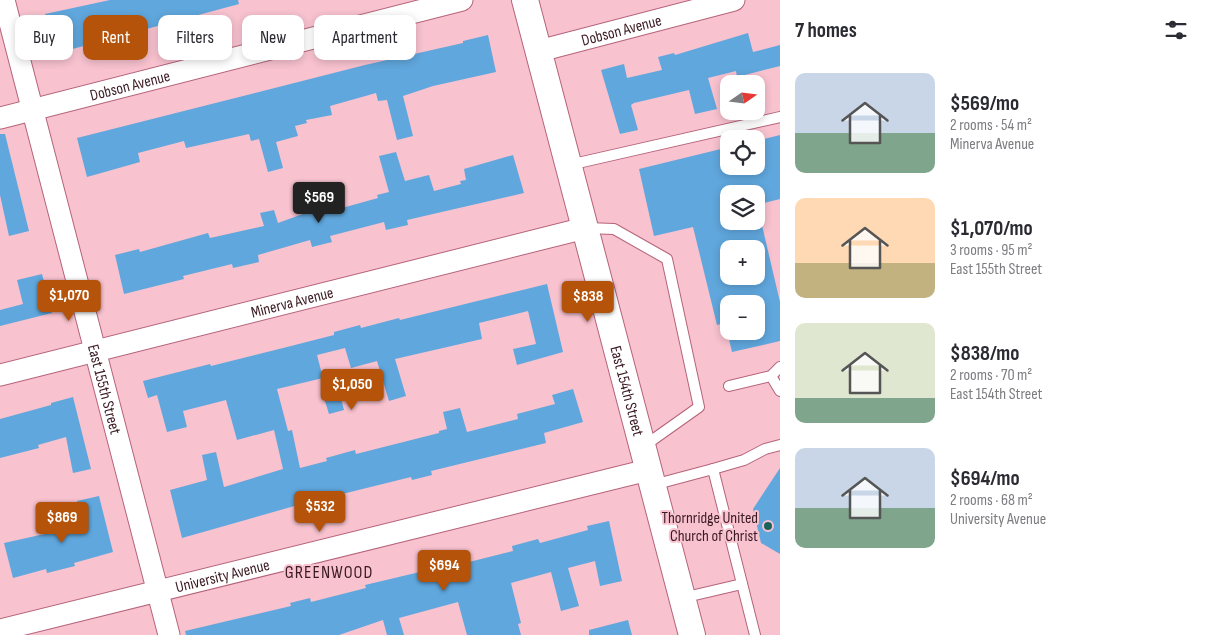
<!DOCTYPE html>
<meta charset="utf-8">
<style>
body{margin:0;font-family:"Sofia Sans Condensed",sans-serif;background:#f2f2f3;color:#2b2b33;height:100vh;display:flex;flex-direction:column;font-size:19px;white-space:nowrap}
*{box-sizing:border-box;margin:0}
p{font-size:16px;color:#7c7c81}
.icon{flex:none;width:28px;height:28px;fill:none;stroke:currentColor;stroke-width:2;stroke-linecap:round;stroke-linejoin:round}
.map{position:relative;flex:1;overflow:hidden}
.sheet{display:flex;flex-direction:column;background:#fff;width:425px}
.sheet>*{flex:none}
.guide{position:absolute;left:15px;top:15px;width:475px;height:45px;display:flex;gap:10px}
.needle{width:32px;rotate:76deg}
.buttons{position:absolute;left:720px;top:75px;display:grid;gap:10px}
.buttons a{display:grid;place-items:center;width:45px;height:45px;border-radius:10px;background:#fff;box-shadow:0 2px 8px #0003;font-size:25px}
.price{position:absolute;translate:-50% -42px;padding:0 11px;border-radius:5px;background:#b45309;color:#fff;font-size:16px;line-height:32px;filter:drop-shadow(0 1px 2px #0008)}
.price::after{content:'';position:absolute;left:50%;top:30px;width:15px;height:11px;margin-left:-8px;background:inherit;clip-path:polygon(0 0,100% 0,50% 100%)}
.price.on{background:#222;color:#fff}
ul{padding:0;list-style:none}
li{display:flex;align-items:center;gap:15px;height:125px;padding:0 15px}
li span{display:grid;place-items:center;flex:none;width:140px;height:100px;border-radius:10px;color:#555}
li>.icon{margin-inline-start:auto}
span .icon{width:60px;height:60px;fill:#fffc;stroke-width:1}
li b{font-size:21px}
h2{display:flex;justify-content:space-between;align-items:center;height:60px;padding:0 15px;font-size:21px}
.chip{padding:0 18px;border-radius:10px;background:#fff;box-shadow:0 2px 8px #0003;font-size:18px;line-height:45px}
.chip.on{background:#b45309;color:#fff}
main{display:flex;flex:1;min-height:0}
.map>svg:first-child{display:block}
.building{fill:#60a7dd;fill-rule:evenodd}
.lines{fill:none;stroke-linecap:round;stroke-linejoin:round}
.service-casing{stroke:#b5647b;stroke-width:12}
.minor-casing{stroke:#b5647b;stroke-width:23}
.tertiary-casing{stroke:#b5647b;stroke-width:28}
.service{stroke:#fff;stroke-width:10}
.minor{stroke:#fff;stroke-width:21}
.tertiary{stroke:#fff;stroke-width:26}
.poi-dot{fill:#19635a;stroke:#f8c2cf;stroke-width:2}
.labels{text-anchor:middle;stroke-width:4;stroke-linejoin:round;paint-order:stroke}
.street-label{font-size:16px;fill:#3a1a23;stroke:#f8c2cf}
.poi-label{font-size:16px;fill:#3a1a23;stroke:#f8c2cf;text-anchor:end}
.neighbourhood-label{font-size:18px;letter-spacing:1px;fill:#3a1a23;stroke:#f8c2cf}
</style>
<main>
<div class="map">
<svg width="780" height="635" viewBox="0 0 780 635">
<rect width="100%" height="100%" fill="#f8c2cf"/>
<g class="building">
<path d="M110,0H238L239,4L54,54L45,14Z"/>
<path d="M748,33L753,52L780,45V66L737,77L736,71L708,78L717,109L695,114L689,90L634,103L631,105L638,130L620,134L601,70L624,64L627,78L662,70L658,57L674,53L675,55Z"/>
<path d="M488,35L496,72L433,86L403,96L413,136L397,140L387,100L378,101L376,93L330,106L332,115L306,120L307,123L295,126L298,136L276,142L283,168L268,172L259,139L251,141L249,134L186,148L184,141L138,153L140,162L87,177L77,138L365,65L463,43V41Z"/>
<path d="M0,134H5L29,231L9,236L0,195Z"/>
<path d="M780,135V199L756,205V194H729V221H761L780,302V341L732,352L727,331H756V304H729V322L717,325L693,227L654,236L639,169L729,147V166H756V141ZM729,249H756V276H729Z"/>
<path d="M396,152L405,181L429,175L434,191L461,184L460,181L466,180L464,169L513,155L524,193L407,220L408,225L386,230L384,222L330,236L332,242L312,247L310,240L258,255L259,262L233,268L232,264L183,276L184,279L124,294L115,255L139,249L140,252L208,233L210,238L264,226L260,213L274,210L278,223L322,207L324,213L378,198L377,195L389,192L379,156Z"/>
<path d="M42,274L52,313L0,326V310L23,304L17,280Z"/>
<path d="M547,284L563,352L517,365L513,349L536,344L528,311L479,323L482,339L395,359L406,396L389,401L377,361L351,368L345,348L317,355L323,378L277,389L288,431L292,430L300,468L327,461L326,458L355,450L356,454L439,433V431L447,429L443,412L460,408L467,432L518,419L517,414L555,404L552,395L573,389L583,422L544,433L546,443L431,471L432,475L412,480L411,477L318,500L319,504L299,509L298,505L182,538L170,490L207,480L202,455L216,452L224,487L283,469L274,430L237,440L226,400L183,411L187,427L167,432L157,395L148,398L143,381L210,364L211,366L287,347L334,335V332L360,325L361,328L399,318L400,320Z"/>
<path d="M339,391L344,410L329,414L323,395Z"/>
<path d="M73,397L91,469L73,473L66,437L38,445L39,448L0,458V419L51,405V403Z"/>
<path d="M780,468V554L761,543L753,509Z"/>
<path d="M99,496L113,552L74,563L75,566L47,573L46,569L13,578L4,543L58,531L59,535L84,529L77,501Z"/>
<path d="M609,521L622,581L600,586L595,561L568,568L579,606L561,611L551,572L511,583L521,623L518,624L521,635H467L458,602L399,618L404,635H387L383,620L339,635H186L185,631L291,606L290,603L310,598L311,602L366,588L365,585L441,567L440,564L460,559L461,564L513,551L512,546L538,539L540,543L588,530L587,526Z"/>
<path d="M628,620L632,635H589V630Z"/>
</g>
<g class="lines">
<defs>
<g id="service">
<path d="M569,165L780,117"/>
<path d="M586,228L614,229L667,259L699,407L644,446"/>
<path d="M771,376L780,391"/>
<path d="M729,386L771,376L780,367"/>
<path d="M713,469L744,460L765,449L780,445"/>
<path d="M653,485L713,469L755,635"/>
<path d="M682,598L742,584"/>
</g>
<g id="minor">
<path id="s1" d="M4,0L169,635"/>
<path id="s2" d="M539,51L734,0"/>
<path id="s3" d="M0,118L462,0"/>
<path id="s4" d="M0,375L585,228"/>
<path id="s5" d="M0,630L648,470"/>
</g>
<g id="tertiary">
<path id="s6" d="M525,0L692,635"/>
</g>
</defs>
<use href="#service" class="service-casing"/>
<use href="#minor" class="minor-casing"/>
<use href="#tertiary" class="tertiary-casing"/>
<use href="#service" class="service"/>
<use href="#minor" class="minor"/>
<use href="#tertiary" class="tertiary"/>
</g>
<circle class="poi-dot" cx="768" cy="526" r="5"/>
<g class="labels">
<g class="street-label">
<text dy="6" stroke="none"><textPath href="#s2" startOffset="85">Dobson Avenue</textPath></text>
<text dy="6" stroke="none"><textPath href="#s3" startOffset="134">Dobson Avenue</textPath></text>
<text dy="6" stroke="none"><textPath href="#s4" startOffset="301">Minerva Avenue</textPath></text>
<text dy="6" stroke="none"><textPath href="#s1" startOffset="402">East 155th Street</textPath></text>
<text dy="6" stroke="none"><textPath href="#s6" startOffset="404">East 154th Street</textPath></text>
<text dy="6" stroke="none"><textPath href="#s5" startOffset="229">University Avenue</textPath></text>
</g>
<g class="poi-label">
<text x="758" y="523">Thornridge United<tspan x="758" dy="18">Church of Christ</tspan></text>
</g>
<g class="neighbourhood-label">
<text x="329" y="578">GREENWOOD</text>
</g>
</g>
</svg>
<div class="buttons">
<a><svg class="needle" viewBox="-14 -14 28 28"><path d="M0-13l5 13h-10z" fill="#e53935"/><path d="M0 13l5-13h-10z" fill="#7c7c81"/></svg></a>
<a><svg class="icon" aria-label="locate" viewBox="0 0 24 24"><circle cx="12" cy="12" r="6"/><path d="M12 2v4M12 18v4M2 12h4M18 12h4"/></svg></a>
<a><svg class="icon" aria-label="layers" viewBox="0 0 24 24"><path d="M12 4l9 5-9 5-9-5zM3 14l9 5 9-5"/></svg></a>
<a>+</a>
<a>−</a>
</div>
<b class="price on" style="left:319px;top:224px">$569</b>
<b class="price" style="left:69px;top:322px">$1,070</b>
<b class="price" style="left:588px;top:323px">$838</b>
<b class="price" style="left:352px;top:411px">$1,050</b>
<b class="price" style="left:320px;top:533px">$532</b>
<b class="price" style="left:62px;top:544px">$869</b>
<b class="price" style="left:444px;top:592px">$694</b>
<div class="guide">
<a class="chip">Buy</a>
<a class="chip on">Rent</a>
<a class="chip">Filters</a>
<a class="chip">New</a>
<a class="chip">Apartment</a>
</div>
</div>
<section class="sheet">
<h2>7 homes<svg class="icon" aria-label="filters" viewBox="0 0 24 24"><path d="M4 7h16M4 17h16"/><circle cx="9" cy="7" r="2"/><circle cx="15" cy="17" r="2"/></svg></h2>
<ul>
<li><span style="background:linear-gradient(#c9d6e8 60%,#7fa58c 0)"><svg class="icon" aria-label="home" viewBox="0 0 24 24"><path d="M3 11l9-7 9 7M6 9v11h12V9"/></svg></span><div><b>$569/mo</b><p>2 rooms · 54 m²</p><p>Minerva Avenue</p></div></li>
<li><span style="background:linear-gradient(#ffd9b3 65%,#c2b280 0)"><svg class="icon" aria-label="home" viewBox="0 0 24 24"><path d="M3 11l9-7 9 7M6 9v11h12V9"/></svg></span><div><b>$1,070/mo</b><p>3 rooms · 95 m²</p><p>East 155th Street</p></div></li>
<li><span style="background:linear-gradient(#dfe7d0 75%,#7fa58c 0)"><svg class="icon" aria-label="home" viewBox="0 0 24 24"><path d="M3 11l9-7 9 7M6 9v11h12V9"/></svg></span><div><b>$838/mo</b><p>2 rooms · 70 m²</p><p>East 154th Street</p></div></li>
<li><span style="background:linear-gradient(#c9d6e8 60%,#7fa58c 0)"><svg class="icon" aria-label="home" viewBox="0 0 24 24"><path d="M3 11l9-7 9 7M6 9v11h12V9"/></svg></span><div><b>$694/mo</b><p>2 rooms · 68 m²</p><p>University Avenue</p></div></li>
</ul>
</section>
</main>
